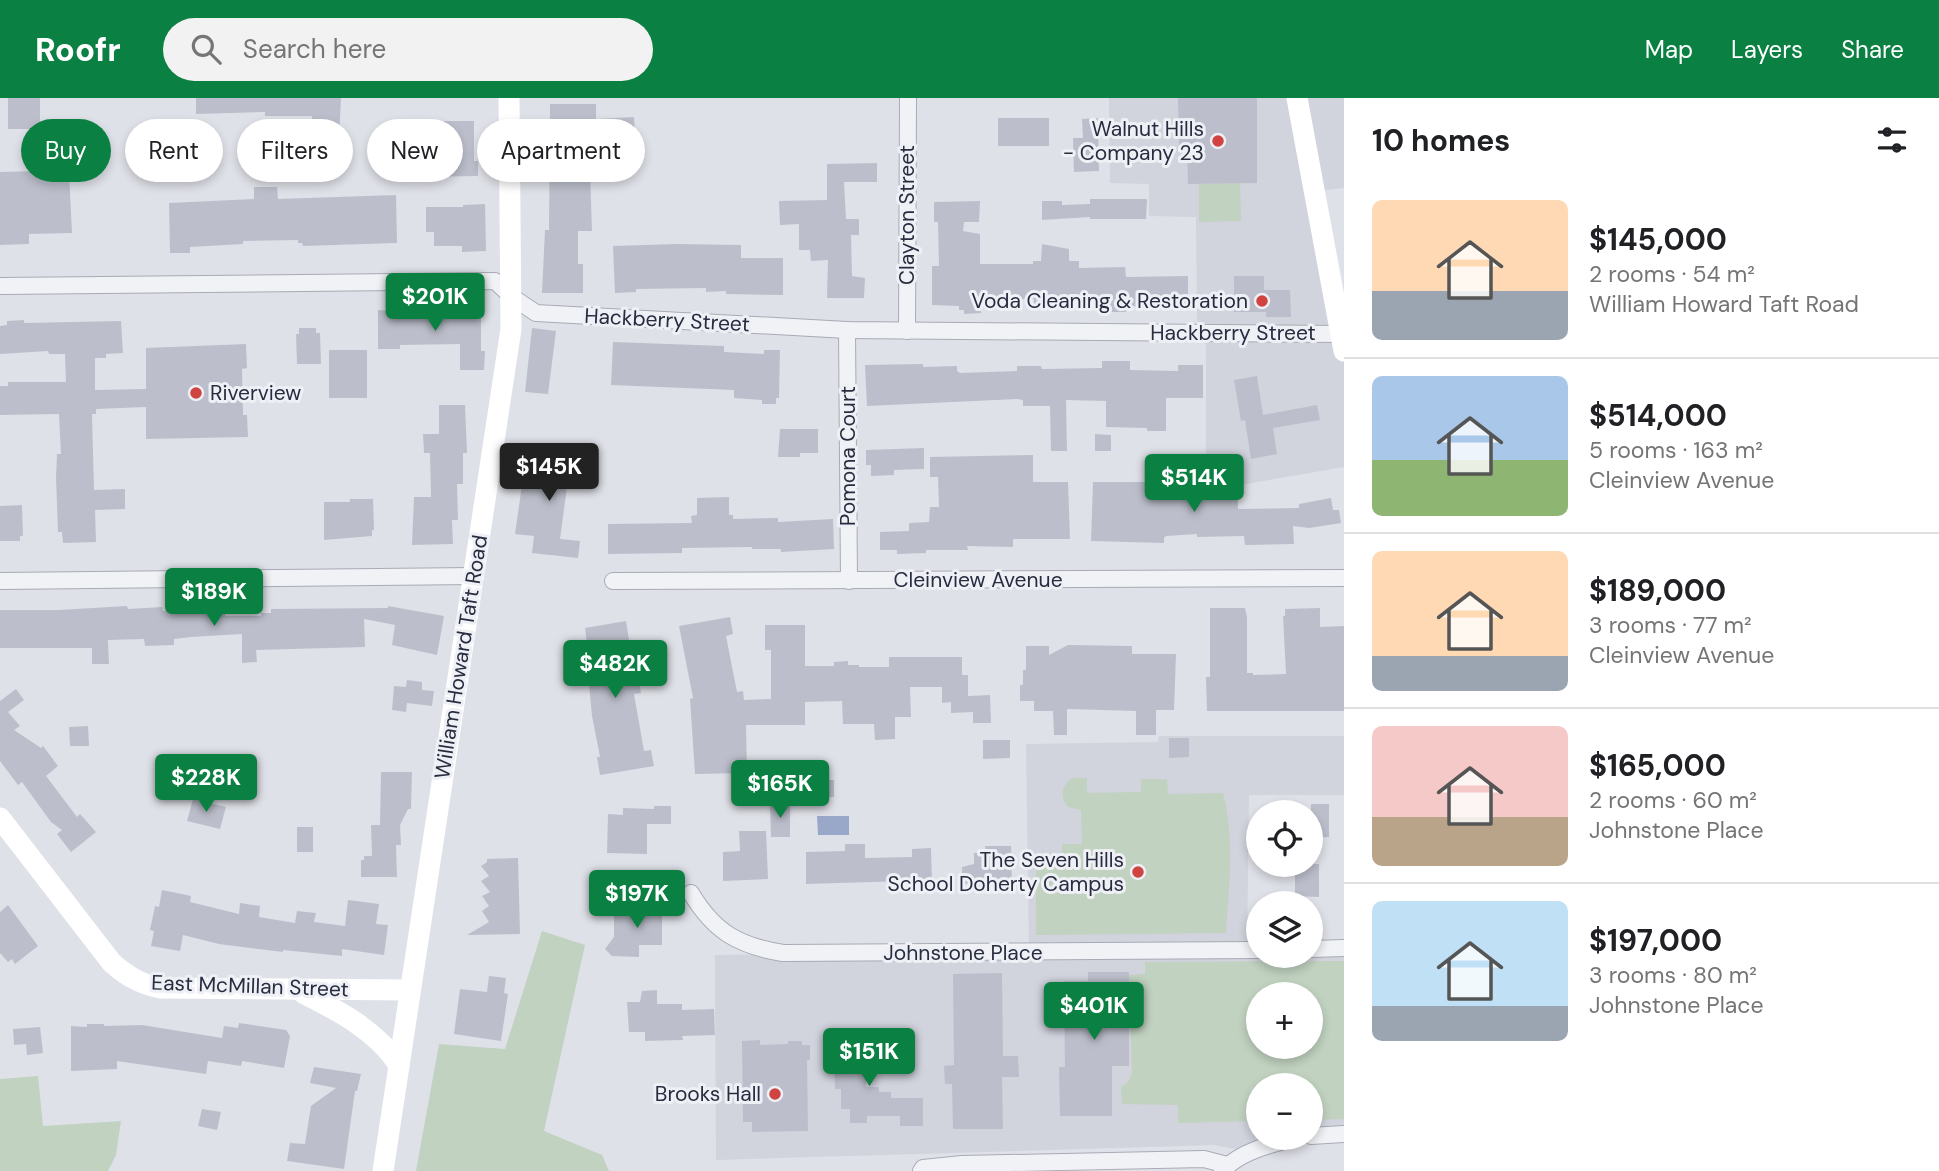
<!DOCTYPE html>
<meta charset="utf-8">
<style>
body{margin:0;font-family:"DM Sans",sans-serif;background:#f2f2f2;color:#202124;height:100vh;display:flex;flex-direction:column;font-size:26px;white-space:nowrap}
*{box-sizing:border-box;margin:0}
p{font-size:23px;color:#757577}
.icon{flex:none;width:38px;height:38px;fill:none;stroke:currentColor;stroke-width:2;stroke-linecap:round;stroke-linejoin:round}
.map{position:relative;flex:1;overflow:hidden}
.side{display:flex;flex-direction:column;background:#fff;width:595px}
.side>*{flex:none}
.guide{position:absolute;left:21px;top:21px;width:665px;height:63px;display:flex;gap:14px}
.buttons{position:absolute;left:1246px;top:702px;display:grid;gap:14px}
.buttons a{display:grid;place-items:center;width:77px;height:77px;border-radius:50%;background:#fff;box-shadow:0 4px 10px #0003;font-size:35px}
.price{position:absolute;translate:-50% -60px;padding:0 16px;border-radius:7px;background:#0b8043;color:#fff;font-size:23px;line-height:46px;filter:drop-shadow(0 2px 4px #0008)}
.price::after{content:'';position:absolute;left:50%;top:42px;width:21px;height:16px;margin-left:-10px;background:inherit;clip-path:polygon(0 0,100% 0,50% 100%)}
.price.on{background:#222;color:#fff}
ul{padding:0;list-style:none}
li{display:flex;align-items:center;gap:21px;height:175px;padding:0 28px}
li+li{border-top:2px solid #e0e0e0}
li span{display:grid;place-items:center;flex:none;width:196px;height:140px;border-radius:10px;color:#555}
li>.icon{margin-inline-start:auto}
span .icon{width:84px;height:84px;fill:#fffc;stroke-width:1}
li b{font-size:30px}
h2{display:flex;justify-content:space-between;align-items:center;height:84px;padding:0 28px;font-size:30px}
.chip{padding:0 24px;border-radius:32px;background:#fff;box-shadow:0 4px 10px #0003;font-size:24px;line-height:63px}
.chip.on{background:#0b8043;color:#fff}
header{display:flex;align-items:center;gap:42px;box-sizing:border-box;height:98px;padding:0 35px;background:#0b8043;color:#fff}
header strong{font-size:33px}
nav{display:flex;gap:38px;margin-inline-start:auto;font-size:24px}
.search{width:490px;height:63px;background:#f2f2f2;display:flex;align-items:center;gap:18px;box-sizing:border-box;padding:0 24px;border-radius:38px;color:#757577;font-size:26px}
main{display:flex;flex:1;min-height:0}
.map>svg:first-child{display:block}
.built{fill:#d1d3dd;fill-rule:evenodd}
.green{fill:#c1d2c0;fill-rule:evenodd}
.water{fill:#99a8c9}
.building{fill:#bcbfcb}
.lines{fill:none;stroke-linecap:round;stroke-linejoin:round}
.street-casing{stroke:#a8abb5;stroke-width:18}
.street{stroke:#f1f2f6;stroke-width:16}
.secondary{stroke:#fff;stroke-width:21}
.poi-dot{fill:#cf4341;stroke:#eef0f6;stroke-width:2.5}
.labels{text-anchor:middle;stroke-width:6;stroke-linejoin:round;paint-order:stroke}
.poi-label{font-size:21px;fill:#272c3f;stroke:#eef0f6;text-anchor:end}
.street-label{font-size:21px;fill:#272c3f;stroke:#eef0f6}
</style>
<header>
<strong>Roofr</strong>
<div class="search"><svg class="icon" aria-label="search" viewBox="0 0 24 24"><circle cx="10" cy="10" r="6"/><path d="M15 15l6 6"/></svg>Search here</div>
<nav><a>Map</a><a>Layers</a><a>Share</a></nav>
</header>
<main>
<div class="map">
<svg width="1344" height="1073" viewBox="0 0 1344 1073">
<rect width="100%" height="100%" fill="#dfe1e8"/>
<g class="built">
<path d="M1109,0H1344V90L1315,93L1344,236V369L1240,387L1206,388V248L1197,221L1196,119L1149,118V86L1110,85Z"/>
<path d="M1159,638H1344V697H1249L1247,851L1258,858H1311L1344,850V1036L1311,1038V987H1258V1040H1297L1250,1054L1214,1047L716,1062L715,857L1029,854L1026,646L1158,644ZM1258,896H1311V948H1258Z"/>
</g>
<g class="green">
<path d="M1240,85L1241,123L1199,124V86Z"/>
<path d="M1073,680H1087V695L1141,694V681H1167L1168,696L1223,695C1235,740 1229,789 1226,835L1036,837V762H1062V746H1082L1081,712L1068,709C1059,697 1062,687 1073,680Z"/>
<path d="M542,833L585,847L544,1033L602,1057L609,1073H416L439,946L505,951Z"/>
<path d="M1344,863V1021L1311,1022V987H1258V1023L1178,1025V1007L1122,1006L1121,989L1128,984L1132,976L1129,877L1145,876V864ZM1259,896H1311V948H1258Z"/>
<path d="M38,978L43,1028L121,1023L116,1057L108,1073H0V981Z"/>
</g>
<path class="water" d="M817,718H849V737H818Z"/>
<g class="building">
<rect x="8" y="0" width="32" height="31"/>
<path d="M196,0H341L339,41L318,40V21H312V18H265V14L196,16Z"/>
<path d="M1178,0H1257V85L1188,86L1187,48H1179Z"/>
<path d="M550,6H596V21L634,19L635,41L598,43L597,73H590L592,133H578V166H583V195H542L545,132H549Z"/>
<rect x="998" y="20" width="51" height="28"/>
<path d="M1098,20L1099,73L1074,74L1073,40H1083L1082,21Z"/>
<path d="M432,23H474V63H478V78L424,79V63L432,61Z"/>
<path d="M68,53L72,135L29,136V146L0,147V74L40,73L39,54Z"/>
<path d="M877,65V84H844L846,121H859V137H851L852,178L865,180L864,200H827L828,162L811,163L810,152H799V126L780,127L779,103L827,102V66Z"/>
<path d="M254,89H277L278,101L396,97L397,145L303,148L302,145H298V142L243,143V146L190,149V155H170L169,105L254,101Z"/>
<path d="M1090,101H1147L1146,121H1090V119L1042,122V103H1062V107L1090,106Z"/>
<path d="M980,103L979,124H964L963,133L980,136V166H1033V163H1041L1042,146L1069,151V163H1079V170L1125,169L1126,179L1188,178V210L1126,208V214H1110V210L1034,209V201L980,202L981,215L964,216V212H959V208L932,207V168H939L938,124H934V104Z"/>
<path d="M485,106L486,153L462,154V148H434V134H426V109H463V107Z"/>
<path d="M677,146L741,147V160H783V197L726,196V193L706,194V190L636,191V194L615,195L613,148Z"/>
<path d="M1234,178H1264V192H1290L1291,219H1266V214H1234Z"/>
<path d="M481,208V253H485L484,272H460V246L400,247V251H378V212L426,216L461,214V209Z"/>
<path d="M24,222V225L121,223L123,255L106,256V260H95V292L146,291V250L246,246L247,270L242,271L243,317H247L248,339L146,341V309L96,311V316H92L94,392L125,391V411L95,412L96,444L63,445L62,434H58L56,379L57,356H61L59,316L0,317V288H8V284H66L65,256H49L48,253L0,256V228L7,227V223Z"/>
<path d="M299,230H316V235H320L321,266H297L296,236H299Z"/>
<path d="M532,230L556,233L548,296L525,294Z"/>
<path d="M613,244L724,248V254L764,256V252H780L779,300H776V306H762V302L734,300V292L611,287Z"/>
<rect x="329" y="252" width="38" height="48"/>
<path d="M1102,263H1130V272L1178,273V267H1203V300H1166V333H1147V330L1106,329V303L1066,302L1067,353H1051L1050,308H1023V302L1017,301L867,308L865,267L923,266V269L957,268V273L960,275L1017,273V268H1041L1042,271L1102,270Z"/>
<path d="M1257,278L1263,317L1317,307L1320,322L1273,330L1277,356L1251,361L1245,322L1241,323L1234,282Z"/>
<path d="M439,307H465L467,355H463V386H457L458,422H452L453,446L412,447L414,399H431L430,355H424L423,336H439Z"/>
<path d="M780,331H818V355H800V359H778Z"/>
<path d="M1095,336L1111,337V353H1095Z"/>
<path d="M924,350V371L894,372V377L871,378V367H866V352Z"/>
<path d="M549,351L589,356L587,374L571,372L569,390L567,389L560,441L580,443L578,460L532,455L534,438L515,436L525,366L546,369Z"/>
<path d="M1033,357V384H1068L1070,441H1013V449L967,448L968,452H926V455L897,456V452H880V434L909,433V425L929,424L930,409H939L938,379H930V359Z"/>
<path d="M1146,374H1163L1164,389L1238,388V411L1299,410V406L1331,400L1333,412H1339L1341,425L1309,430L1293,428L1294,446L1245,447L1244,438L1197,439V436L1166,438L1164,440V445L1091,443L1093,384H1146Z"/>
<path d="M729,399V417H733V421L778,420V424L833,421L834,451L781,454V451H752V449L682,450V455L608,456V426L692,425L691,418L697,417V400Z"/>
<path d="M350,401H373L374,432H372V438L324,442V404H350Z"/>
<path d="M22,407L23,438H20V443H0V408Z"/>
<path d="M224,504L225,518H261V515H271V511L388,510V508L444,518L437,557L392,547L395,527L364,521L365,549L256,552L257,564L242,565V536L191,539L174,541V547L145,548L144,541L108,542L109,566H92V550H0V512H59L127,508L128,511L162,509L163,513H202L201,505Z"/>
<path d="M1210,510H1245L1247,519V575H1253V577L1286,576L1283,518H1285V511L1320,510V529L1344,528V613H1207L1206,579H1210Z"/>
<path d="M730,519L733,536L726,538L737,594L743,593L744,602L771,601V552H765V527H805V568H834V564L848,563V567H859V569H889V559H962V577H968V598L990,597L991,625H973V614L951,615V604L942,605V589H910L911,619H895V641L875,642L874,626H843L842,603L805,604V627H746L747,675L695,676L690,601L693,600L679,528Z"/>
<path d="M626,523L635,579L638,578L641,595L634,596L644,653L651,652L654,668L600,677L597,659H600L592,618L588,575L591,574L585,530Z"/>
<path d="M1068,547L1132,548V556H1176L1174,612H1156V637H1136V613L1067,611V637H1054L1053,613H1034V603H1020V587H1023V572H1026V548H1049V557Z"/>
<path d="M407,582L422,584V592L434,593L432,608L407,605L406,614L392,612L394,588L406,589Z"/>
<path d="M16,591L24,602L8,614L20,628L14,632L41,650L43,648L58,668L46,678L77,719L80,716L96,734L71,754L57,736L62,732L51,724L22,684L18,687L0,663V603Z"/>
<path d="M88,628L89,648H70L69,629Z"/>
<path d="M1169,640H1189V659L1169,660Z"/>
<path d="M983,642H1010V660L983,661Z"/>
<path d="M381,674H412L411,711H408L400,727L401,747H396L397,779H361V762H364V758H372L371,727H380Z"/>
<rect x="816" y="682" width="18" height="17"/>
<path d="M193,701L226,709L220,731L187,723Z"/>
<path d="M770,706H790V739H771Z"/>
<path d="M1311,706H1329V739L1311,740Z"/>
<path d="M654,708H671V726H647V756L607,755L608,716L623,717V710L654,711Z"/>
<rect x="297" y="729" width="16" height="25"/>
<path d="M739,733H766L768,781L723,783V754L740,753Z"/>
<path d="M845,746H865V760L912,759V751L931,750L932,786H906V783L806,786V754L845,753Z"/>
<path d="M985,748H1011L1012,789L969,790V786H962V769L974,766V755H986Z"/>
<path d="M518,760L520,836L467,837L489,824L482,813L489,808L482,798L490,794L481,783L489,778L481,768L487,764V761Z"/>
<path d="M1295,766H1319V799L1295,798Z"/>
<path d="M162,792L191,798L190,804L239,816L240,805L260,808L259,819L295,825L297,813L316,815L314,824L345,828L348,802L379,806L376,826L388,827L384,857L342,851V858L283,852V854L219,846L183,837L180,853L151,848L154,833L150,832L155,808L159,809Z"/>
<path d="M635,806H662V847H639V859L612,858L605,851L614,839V817H624V812L635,813Z"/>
<path d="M8,807L38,848L15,866L12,861L8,864L0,855V814Z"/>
<path d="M1088,874H1129V968H1112V1018H1060L1059,969H1065L1064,883H1088Z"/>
<path d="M1002,875L1003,958H1018L1019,979H1002L1003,1031H953L952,986H945L944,968L954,967L953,876Z"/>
<path d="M489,878L506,880L504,895L508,896L501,943L454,936L460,891L487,894Z"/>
<path d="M657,892V906H682V912L714,911L715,937L682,938L683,942L645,943V934H629L627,904H640L642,893Z"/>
<path d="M239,925L286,932L290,938L284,970L242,963L241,968L208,963L206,976L117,963V971L71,973V928L87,929V926H104V928L142,927L222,940L224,928L238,930Z"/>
<path d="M40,929L43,955L27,957L26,946L14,947L13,931Z"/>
<path d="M862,934V945H866V989H879V994H891V1000H923V1028H900V1018H867V1025H850V1011H841V991H835L834,962H838V946H841V935Z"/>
<path d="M760,942V947L788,946V943H802V947H810V962H807L808,1033L752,1034V1024H743L742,943Z"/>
<path d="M314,969L361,976L357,993H355L344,1071L287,1063L290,1045L305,1046L311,1008L336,990L310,985Z"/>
<path d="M202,1011L221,1014L217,1032L198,1028Z"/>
</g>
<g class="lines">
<defs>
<g id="street">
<path d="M0,188L495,183L512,199L536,215L847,232L1344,236"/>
<path d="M847,232L849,483"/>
<path d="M907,233L908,0"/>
<path d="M0,483L474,478"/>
<path d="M613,483L1344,480"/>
<path d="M691,795C714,834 739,848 783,855L1258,852"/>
<path d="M1311,851L1344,850"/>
<path d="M1311,1038L1344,1036"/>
<path d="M921,1073L923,1070L962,1066L1204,1061L1227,1067"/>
<path d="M1222,1073C1241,1053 1271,1046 1297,1040"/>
</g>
</defs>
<use href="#street" class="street-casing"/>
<use href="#street" class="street"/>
<g class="secondary">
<path d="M1297,0L1344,253"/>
<path d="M0,720L112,865C127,878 140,886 160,890L410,892"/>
<path d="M303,895C339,913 377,933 399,967"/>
<path d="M383,1073L511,231L509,0"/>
</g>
</g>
<g class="poi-dot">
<circle cx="1218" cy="43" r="7"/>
<circle cx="1262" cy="203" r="7"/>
<circle cx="196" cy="295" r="7"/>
<circle cx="1138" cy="774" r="7"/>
<circle cx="775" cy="996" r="7"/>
</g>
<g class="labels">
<g class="poi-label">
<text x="1204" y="38">Walnut Hills<tspan x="1204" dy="24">- Company 23</tspan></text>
<text x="1248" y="210">Voda Cleaning &amp; Restoration</text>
<text x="210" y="302" text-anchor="start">Riverview</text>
<text x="1124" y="769">The Seven Hills<tspan x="1124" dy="24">School Doherty Campus</tspan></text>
<text x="761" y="1003">Brooks Hall</text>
</g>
<g class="street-label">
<text transform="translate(907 117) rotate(-90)" y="7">Clayton Street</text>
<text transform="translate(667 222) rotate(3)" y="7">Hackberry Street</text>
<text x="1233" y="242">Hackberry Street</text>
<text transform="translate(848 358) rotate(-90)" y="7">Pomona Court</text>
<text x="978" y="489">Cleinview Avenue</text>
<text transform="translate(461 559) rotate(-81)" y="7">William Howard Taft Road</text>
<text x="963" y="862">Johnstone Place</text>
<text transform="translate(250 888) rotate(2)" y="7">East McMillan Street</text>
</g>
</g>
</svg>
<div class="buttons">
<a><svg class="icon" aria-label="locate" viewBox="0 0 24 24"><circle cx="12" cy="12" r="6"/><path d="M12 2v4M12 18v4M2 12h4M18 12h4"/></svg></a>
<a><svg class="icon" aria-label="layers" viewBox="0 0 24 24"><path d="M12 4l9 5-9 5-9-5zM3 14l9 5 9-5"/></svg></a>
<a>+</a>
<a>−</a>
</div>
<b class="price" style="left:435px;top:235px">$201K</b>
<b class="price on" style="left:549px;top:405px">$145K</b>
<b class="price" style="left:1194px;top:416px">$514K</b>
<b class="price" style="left:214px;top:530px">$189K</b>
<b class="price" style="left:615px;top:602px">$482K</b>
<b class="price" style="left:206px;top:716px">$228K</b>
<b class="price" style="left:780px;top:722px">$165K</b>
<b class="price" style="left:637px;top:832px">$197K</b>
<b class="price" style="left:1094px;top:944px">$401K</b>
<b class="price" style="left:869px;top:990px">$151K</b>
<div class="guide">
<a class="chip on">Buy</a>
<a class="chip">Rent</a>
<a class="chip">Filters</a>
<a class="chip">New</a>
<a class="chip">Apartment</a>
</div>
</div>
<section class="side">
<h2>10 homes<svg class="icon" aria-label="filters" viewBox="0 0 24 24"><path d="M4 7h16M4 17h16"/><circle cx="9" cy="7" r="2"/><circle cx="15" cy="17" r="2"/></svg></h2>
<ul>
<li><span style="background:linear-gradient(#ffd9b3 65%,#9aa5b1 0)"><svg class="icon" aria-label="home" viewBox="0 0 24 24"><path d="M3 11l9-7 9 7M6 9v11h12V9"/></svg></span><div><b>$145,000</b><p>2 rooms · 54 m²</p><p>William Howard Taft Road</p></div></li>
<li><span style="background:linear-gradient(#a9c7e8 60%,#8fb573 0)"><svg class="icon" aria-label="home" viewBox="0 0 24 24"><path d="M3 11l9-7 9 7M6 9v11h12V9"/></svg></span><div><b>$514,000</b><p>5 rooms · 163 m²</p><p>Cleinview Avenue</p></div></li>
<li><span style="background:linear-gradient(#ffd9b3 75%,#9aa5b1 0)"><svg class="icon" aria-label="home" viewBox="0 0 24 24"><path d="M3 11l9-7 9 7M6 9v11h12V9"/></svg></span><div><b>$189,000</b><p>3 rooms · 77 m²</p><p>Cleinview Avenue</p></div></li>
<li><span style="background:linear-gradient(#f6c9c9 65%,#b9a48a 0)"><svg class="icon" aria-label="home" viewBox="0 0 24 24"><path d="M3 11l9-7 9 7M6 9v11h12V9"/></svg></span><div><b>$165,000</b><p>2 rooms · 60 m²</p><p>Johnstone Place</p></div></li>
<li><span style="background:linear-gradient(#bfe0f5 75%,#9aa5b1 0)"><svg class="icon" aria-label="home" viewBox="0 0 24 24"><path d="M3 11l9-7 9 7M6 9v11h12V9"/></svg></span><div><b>$197,000</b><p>3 rooms · 80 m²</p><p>Johnstone Place</p></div></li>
</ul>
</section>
</main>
